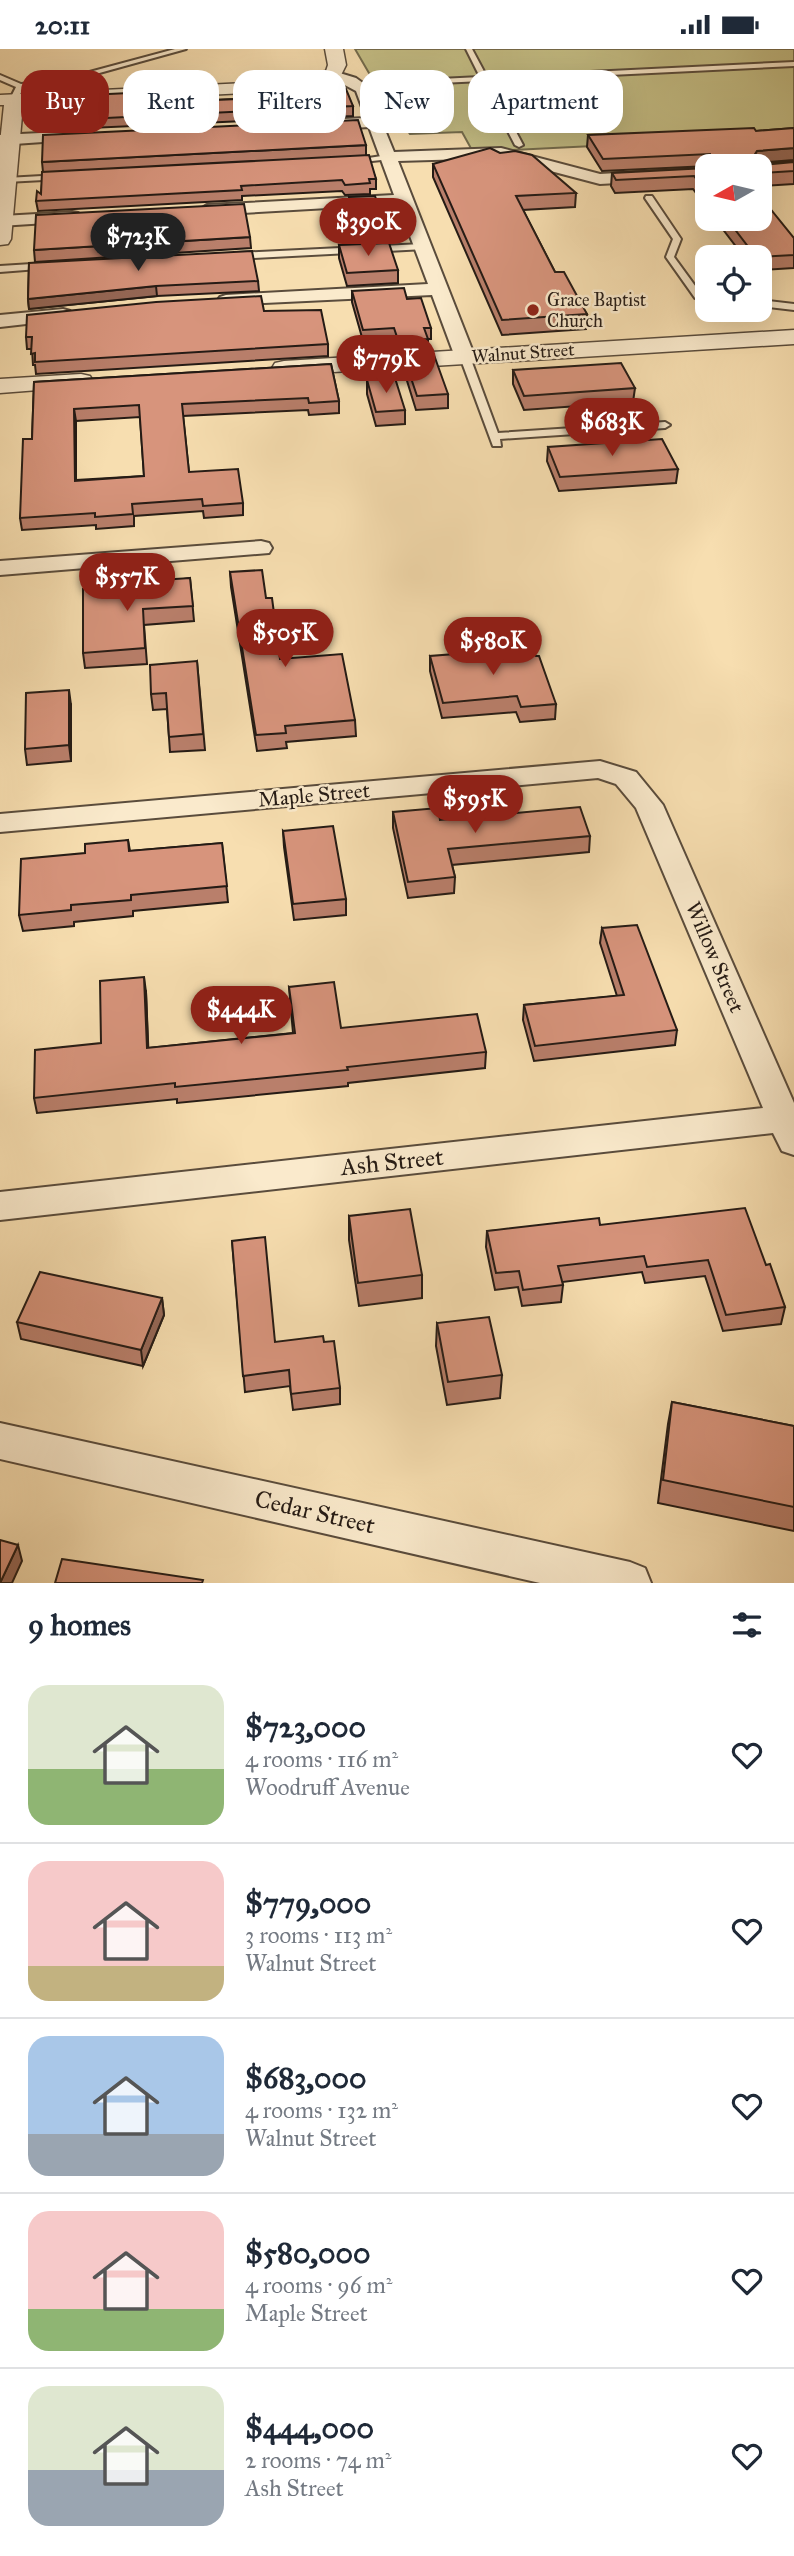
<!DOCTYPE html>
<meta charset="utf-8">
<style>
body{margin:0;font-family:"IM FELL Great Primer",serif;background:#f6f6f7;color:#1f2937;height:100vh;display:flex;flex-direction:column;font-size:26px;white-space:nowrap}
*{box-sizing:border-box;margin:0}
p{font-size:23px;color:#747a83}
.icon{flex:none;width:38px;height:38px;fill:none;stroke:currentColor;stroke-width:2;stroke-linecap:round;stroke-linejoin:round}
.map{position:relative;height:1534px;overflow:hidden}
.sheet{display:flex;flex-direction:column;background:#fff;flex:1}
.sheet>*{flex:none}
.guide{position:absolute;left:21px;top:21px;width:752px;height:63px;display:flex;gap:14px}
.needle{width:46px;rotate:262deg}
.tools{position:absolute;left:695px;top:105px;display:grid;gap:14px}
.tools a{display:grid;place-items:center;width:77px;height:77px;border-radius:14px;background:#fff;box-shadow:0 7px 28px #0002;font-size:35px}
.price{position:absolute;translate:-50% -60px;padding:0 16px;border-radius:24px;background:#8f2418;color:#fff;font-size:23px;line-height:46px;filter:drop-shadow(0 2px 4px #0008)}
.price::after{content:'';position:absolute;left:50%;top:42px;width:21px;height:16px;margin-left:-10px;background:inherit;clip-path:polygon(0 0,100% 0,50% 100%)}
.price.current{background:#222;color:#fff}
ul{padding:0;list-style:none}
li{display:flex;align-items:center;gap:21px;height:175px;padding:0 28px}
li+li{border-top:2px solid #e0e1e3}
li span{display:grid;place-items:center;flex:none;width:196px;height:140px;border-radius:21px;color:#555}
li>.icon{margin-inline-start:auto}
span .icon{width:84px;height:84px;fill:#fffc;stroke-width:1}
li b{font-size:30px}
h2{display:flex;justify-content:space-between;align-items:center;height:84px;padding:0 28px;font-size:30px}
.pill{padding:0 24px;border-radius:21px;background:#fff;box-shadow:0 7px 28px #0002;font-size:24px;line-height:63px}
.pill.current{background:#8f2418;color:#fff}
.status{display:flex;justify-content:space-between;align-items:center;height:49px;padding:0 35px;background:#fff;direction:ltr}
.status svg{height:19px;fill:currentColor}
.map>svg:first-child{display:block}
.green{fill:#c5bf86;stroke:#756d4e;stroke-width:2}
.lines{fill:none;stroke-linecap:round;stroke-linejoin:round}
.service-casing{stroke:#5a4c3c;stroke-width:4}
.minor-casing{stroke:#5a4c3c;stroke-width:4}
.tertiary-casing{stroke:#5a4c3c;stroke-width:3}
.service{fill:#faeacc;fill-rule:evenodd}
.minor{fill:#faeacc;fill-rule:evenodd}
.tertiary{fill:#faeacc;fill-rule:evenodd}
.wall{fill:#b97f6b;stroke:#251b15;stroke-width:2;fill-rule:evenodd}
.shaded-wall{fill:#966857;stroke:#251b15;stroke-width:2}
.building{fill:#d7947c;stroke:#251b15;stroke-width:2;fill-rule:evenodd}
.poi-dot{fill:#8f2418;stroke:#faeacc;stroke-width:2.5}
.labels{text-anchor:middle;stroke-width:5;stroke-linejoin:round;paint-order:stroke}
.far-poi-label{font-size:18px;fill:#251b15;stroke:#faeacc;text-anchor:start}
.far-street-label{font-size:18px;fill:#251b15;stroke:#faeacc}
.street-label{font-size:21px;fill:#251b15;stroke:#faeacc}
.near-street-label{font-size:24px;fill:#251b15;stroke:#faeacc}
</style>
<div class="status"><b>20:11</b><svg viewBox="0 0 49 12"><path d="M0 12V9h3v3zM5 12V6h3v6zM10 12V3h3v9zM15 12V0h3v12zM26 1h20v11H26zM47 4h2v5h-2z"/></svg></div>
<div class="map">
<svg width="794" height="1534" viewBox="0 0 794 1534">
<rect width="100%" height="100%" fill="#f7deb0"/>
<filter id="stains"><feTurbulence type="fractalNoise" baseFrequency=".00286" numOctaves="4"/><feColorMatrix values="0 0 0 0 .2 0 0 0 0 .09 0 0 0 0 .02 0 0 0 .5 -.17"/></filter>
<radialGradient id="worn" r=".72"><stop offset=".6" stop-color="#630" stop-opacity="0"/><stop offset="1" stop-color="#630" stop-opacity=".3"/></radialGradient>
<path class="green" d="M355,0H794V87L473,103L462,83L410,85L380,43Z"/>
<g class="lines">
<defs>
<g id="service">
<path d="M175,0H186L56,36L23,39L18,50L14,52L10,50L16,38L0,31V26L21,35L56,32Z"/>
<path d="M466,0H472L487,28L794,13V17L489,32L523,96L519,98L515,96L482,32L420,35L416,33L420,31L480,28Z"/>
<path d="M388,106H391V110L353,114L349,112Z"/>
<path d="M60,126L64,128L63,130L6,133L2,131L6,129Z"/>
<path d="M646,147H652L681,190L674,208L701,245H707V251L695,249L666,208L673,190L645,149Z"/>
<path d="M422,195L426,198L425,200L236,210L232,207L236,204Z"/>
<path d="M48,214L52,217L51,219L0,223V217Z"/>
<path d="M760,251L794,255V261L760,257Z"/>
<path d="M462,306L470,308L498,384L665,373L670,376L665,379L500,390L501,397H493L460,308Z"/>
</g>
<g id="minor">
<path d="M333,22L356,29L367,37L394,103L501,99L600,125L707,119V129L600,135L501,109L398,112L475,308L472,312L465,314L455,308L432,246L220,256L217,252L220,248L226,246L428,235L398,155L207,166L199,161L207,156L394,146L369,78L321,81L313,76L321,71L366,69L356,42L326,26Z"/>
<path d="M81,82L89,87L86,90L0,96V86Z"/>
<path d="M72,163L78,164L80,168L78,172L0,177L2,167Z"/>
<path d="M63,260L70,262L72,266L70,270L0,278V266Z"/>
<path d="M261,492L269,494L272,499L269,504L0,526V512Z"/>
<path d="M600,712L636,723L663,756L794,1054V1106L782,1102L773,1084L0,1171V1143L763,1059L636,759L616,735L598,729L0,783V765Z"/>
<path d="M0,1374L630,1513L645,1519L651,1534H540L0,1410Z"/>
</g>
<g id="tertiary">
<path d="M325,0H343L346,16L339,30L266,43L23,55L11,190L8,195L0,196V94L4,56H0V46L266,33L326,22L328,16Z"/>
<path d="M794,281V295L284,326L275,324L272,319L275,314L284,312Z"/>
<path d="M81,325L90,327L93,332L90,337L0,344V330Z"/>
</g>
</defs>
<use href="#service" class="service-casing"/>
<use href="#minor" class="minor-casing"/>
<use href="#tertiary" class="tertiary-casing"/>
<use href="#service" class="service"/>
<use href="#minor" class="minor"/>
<use href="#tertiary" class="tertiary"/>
</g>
<g class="wall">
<path d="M258,39L337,41L353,57V67L45,81L44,72L192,52L258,49Z"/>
<path d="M794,79V112L761,114L762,116L794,113V135L760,137V117H709L602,122L587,98L588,86L756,82Z"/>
<path d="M366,96V106L376,130V140H370V145L345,146L342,142L242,147V151L38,162L36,152L41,145L43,123L42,113Z"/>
<path d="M433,115L576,144L575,158L523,161L555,223L587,265L586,280L502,286L433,128Z"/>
<path d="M707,119V159L693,140L615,144L611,137L612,124Z"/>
<path d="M349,148L385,176V189L359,190L349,160Z"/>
<path d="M715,170H760L794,189V219L760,221V208H744Z"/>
<path d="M250,188L251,199L35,213L34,201Z"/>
<path d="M339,196L398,221V234L347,237L339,209Z"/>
<path d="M29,214L258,232L259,242L157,247L29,260L28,250Z"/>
<path d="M352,242L407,250L431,279V290H428V301L398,303L394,291L363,292L352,253Z"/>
<path d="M264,262L328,295V307L36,325L35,316H33L32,300H27L26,288Z"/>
<path d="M404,308L448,345V359L416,361L404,322Z"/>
<path d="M331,315L339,352V364L309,366L308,361L183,367L189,423L243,454V466L204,469L203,462L134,467V477L96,480V476L22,481L20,469L32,390L34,333ZM140,368L144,427L76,431V372Z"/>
<path d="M513,321L635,339L633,353L524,361L513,335Z"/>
<path d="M367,331L405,361V375L376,377L367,345Z"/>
<path d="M548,398L678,420L676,434L559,442L547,412Z"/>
<path d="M230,523L266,549L280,610L355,671L356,687L286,693L287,699L257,702L231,538Z"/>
<path d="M190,529L194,572L144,576L147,615L85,619L83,604L160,534Z"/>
<path d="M430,607L556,655L555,670L520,673L516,663L442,669L430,622Z"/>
<path d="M197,612L205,701L170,703L167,660L153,661L151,645Z"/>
<path d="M71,656V712L27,716L25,700Z"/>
<path d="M393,763L440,771L590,787L589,803L452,816L455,828L454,844L408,849L393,779Z"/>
<path d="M283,782L346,850V866L294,871L284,798Z"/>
<path d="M128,791L130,802L222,794L228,853L133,862V867L74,873V877L23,882L19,866L85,804Z"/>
<path d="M602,879L677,981L675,996L534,1012L523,971L524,956L617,947L600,894Z"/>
<path d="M289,938L341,979L486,1003L485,1019L348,1034V1037L177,1054V1050L37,1064L34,1049L101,994L146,943L148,999L293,984Z"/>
<path d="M349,1167L422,1226V1249L359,1257L349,1191Z"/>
<path d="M600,1176L766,1216L785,1258L781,1275L723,1282L705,1227L645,1234L642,1223L562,1233L563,1236L561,1253L522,1257L518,1238L495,1241L486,1198L487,1182Z"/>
<path d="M232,1192L275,1293H324L340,1339V1355L293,1361L290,1337L245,1343Z"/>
<path d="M162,1249L164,1266L143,1317L21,1290L17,1273Z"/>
<path d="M437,1274L502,1326L500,1349L447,1356L436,1297Z"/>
<path d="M672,1353L794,1377V1482L658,1454L668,1375Z"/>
</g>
<g class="shaded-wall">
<path d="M794,99V111L756,114L755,105L757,102Z"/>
<path d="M156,237L157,247L29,260L28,250Z"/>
<path d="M74,360L76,372V444L75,432Z"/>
<path d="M69,641L71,656V712L69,696Z"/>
<path d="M144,928L146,943L149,1015L147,999Z"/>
<path d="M162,1249L164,1266L143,1317L141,1301Z"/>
<path d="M18,1496L22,1512L12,1534H0Z"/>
</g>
<g class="building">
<path d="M335,36L337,41L346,40L353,57L44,72V54H48V48L190,41L192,52L260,49L258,39Z"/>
<path d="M358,71L366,96L42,113L43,86Z"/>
<path d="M754,79L756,82L794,79V99L757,102L755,105L759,107L762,116L794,113V122L760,124V117H710L711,116L710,105L603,110L588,86Z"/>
<path d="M490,99L500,104L515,102L532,106L576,144L516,147L555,223H564L587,265L502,271L433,115Z"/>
<path d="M369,106L376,130H369L370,134L345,136L342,131L241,137L242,141L36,152L37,142L41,145L42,123Z"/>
<path d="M707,119V144L694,127L616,131L612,124Z"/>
<path d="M375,147L385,176L359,178L349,148Z"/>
<path d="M760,147L794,189V206L756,208L727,170H760Z"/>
<path d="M244,155L250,188L34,201L36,166Z"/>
<path d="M389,194L398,221L347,224L339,196Z"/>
<path d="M252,202L258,232L156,237L28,250L29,214Z"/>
<path d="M404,239L407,250L421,249L431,279H424L428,290L398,291L394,279L363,281L352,242Z"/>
<path d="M261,247L264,262L321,261L328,295L35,313V304L31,305L32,288H26L27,266L156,253Z"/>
<path d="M434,306L448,345L417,347L404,308Z"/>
<path d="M621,314L635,339L524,347L513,321Z"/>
<path d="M331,315L339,352L309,354L308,349L182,355L189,423L238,420L243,454L203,457L202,450L132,455L133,465L95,468V464L20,469L23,390H32L34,333ZM139,356L144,427L75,432L74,360Z"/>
<path d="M395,329L405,361L376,363L367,331Z"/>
<path d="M662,390L678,420L560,428L548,398Z"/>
<path d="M262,521L266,549H272L280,610L342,605L355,671L285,677L286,684L256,686L230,523Z"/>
<path d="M190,529L193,557L143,560L145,599L83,604V540L160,534V531Z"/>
<path d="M531,599L536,607H539L556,655L521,658L517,647L443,654L430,607Z"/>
<path d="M197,612L203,685L169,688L166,644L151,645L150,616Z"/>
<path d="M69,641V696L25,700L26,644Z"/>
<path d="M580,758L590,787L448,800L455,828L408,833L393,763L438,759L440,771Z"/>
<path d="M333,777L346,850L293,855L283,782Z"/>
<path d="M128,791L129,802L222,794L227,837L131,846V851L71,856V861L19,866L21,810L85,804V795Z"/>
<path d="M637,876L677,981L535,997L524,956L624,946L602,879Z"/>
<path d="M144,928L147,999L295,984L289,938L334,933L341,979L477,965L486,1003L347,1018L348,1021L175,1038V1034L34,1049L35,1001L101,994L100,932Z"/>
<path d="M745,1159L766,1216L770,1215L785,1258L726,1266L708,1211L647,1218L644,1207L558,1217L563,1236L523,1241L519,1222L496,1224L487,1182L599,1169L600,1176Z"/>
<path d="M410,1160L422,1226L358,1234L349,1167Z"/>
<path d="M265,1188L275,1293L323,1287L324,1293L334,1292L340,1339L291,1345L289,1321L243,1327L232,1192Z"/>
<path d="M40,1223L162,1249L141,1301L17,1273Z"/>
<path d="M489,1268L502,1326L448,1333L437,1274Z"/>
<path d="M672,1353L794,1377V1458L663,1431Z"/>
<path d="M0,1491L18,1496L0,1534Z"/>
<path d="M62,1510L203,1531L202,1534H55Z"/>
</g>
<circle class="poi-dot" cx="533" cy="261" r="7"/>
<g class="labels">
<g class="far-poi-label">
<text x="547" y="257">Grace Baptist<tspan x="547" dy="21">Church</tspan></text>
</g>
<g class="far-street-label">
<text transform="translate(523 304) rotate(-4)" y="6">Walnut Street</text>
</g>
<g class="street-label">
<text transform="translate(314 746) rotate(-5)" y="7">Maple Street</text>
<text transform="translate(715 908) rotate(67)" y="7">Willow Street</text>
</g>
<g class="near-street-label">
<text transform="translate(392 1113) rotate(-6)" y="8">Ash Street</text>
<text transform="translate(315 1463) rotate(13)" y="8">Cedar Street</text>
</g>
</g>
<rect width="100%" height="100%" filter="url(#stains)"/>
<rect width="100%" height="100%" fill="url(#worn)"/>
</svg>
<div class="tools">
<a><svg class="needle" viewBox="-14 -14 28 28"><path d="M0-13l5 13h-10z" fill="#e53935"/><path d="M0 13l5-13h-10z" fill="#747a83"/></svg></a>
<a><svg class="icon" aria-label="locate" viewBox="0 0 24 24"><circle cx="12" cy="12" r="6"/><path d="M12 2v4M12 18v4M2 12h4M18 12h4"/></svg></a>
</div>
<b class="price" style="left:368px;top:209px">$390K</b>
<b class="price current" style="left:138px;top:224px">$723K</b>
<b class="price" style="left:386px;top:346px">$779K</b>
<b class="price" style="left:612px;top:409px">$683K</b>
<b class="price" style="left:127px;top:564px">$557K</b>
<b class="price" style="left:285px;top:620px">$505K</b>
<b class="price" style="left:493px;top:628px">$580K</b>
<b class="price" style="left:475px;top:786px">$595K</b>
<b class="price" style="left:241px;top:997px">$444K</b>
<div class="guide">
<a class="pill current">Buy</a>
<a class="pill">Rent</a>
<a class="pill">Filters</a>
<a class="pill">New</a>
<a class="pill">Apartment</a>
</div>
</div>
<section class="sheet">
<h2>9 homes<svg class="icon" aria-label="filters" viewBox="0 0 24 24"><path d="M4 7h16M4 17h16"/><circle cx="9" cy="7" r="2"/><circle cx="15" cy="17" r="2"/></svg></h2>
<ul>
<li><span style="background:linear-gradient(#dfe7d0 60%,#8fb573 0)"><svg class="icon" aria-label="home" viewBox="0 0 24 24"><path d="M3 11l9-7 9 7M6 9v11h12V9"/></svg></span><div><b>$723,000</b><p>4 rooms · 116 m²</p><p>Woodruff Avenue</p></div><svg class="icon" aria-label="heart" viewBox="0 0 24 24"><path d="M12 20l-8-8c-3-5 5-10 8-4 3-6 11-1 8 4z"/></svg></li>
<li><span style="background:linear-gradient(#f6c9c9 75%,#c2b280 0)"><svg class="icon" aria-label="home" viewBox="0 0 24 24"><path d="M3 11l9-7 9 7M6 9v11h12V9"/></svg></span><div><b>$779,000</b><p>3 rooms · 113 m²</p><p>Walnut Street</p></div><svg class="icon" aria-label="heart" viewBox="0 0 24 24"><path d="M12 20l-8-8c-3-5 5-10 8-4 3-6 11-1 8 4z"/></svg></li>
<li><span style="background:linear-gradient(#a9c7e8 70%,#9aa5b1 0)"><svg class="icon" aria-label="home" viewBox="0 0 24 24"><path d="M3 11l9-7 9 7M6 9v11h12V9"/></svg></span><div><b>$683,000</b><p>4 rooms · 132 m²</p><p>Walnut Street</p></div><svg class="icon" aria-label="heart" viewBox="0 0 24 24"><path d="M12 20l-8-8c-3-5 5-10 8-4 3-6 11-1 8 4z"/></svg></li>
<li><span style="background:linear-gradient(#f6c9c9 70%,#8fb573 0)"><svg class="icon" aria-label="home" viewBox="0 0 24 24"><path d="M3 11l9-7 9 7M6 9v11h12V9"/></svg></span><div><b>$580,000</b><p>4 rooms · 96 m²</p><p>Maple Street</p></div><svg class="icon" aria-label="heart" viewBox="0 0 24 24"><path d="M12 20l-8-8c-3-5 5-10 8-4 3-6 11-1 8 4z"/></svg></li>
<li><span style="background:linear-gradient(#dfe7d0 60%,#9aa5b1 0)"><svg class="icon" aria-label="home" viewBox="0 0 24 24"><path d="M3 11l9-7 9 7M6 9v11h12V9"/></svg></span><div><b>$444,000</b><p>2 rooms · 74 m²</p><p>Ash Street</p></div><svg class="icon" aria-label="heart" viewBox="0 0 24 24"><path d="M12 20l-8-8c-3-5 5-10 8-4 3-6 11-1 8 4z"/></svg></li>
</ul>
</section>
